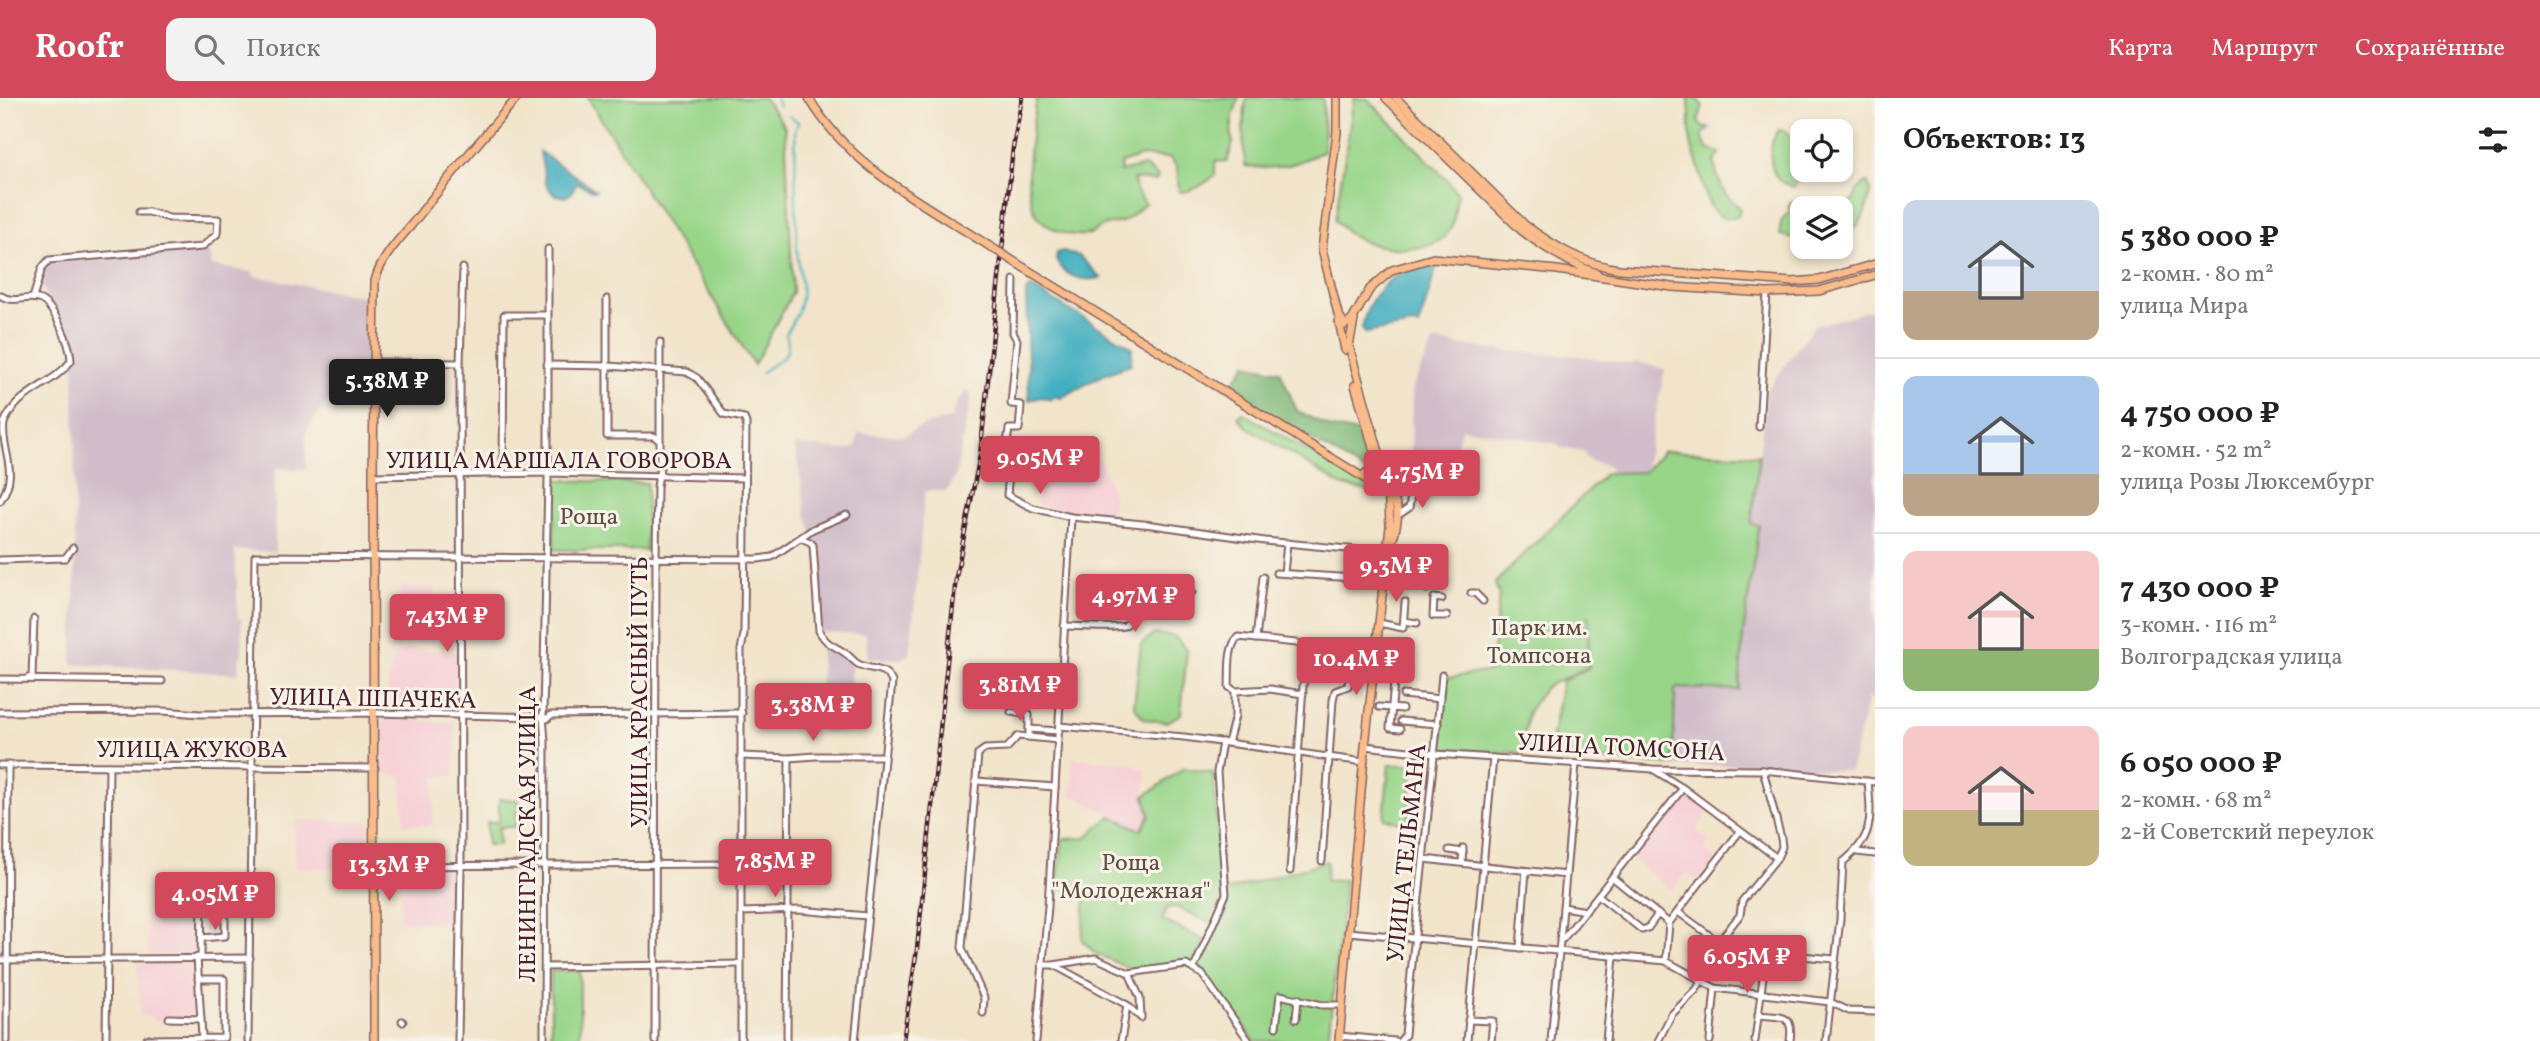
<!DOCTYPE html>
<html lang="ru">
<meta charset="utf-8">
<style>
body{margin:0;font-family:Vollkorn,serif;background:#f2f2f2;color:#222;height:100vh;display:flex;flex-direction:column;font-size:26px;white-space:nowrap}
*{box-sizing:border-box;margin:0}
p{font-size:23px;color:#767676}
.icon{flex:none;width:38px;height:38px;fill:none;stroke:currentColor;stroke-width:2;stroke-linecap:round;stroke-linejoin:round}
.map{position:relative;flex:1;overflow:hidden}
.sheet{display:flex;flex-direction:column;background:#fff;width:665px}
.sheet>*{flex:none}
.buttons{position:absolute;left:1790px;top:21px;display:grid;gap:14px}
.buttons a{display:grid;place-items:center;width:63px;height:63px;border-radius:14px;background:#fff;box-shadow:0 4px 10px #0003;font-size:35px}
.price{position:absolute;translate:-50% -60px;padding:0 16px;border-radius:7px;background:#d1495b;color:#fff;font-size:23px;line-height:46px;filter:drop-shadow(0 2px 4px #0008)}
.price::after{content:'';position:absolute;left:50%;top:42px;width:21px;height:16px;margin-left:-10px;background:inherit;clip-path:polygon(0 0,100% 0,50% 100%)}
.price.selected{background:#222;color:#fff}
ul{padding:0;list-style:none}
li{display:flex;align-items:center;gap:21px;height:175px;padding:0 28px}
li+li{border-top:2px solid #e0e0e0}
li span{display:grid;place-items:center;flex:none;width:196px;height:140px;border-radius:14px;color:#555}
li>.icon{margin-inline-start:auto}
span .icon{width:84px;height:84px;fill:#fffc;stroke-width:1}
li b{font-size:30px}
h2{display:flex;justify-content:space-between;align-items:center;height:84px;padding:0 28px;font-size:30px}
header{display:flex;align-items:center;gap:42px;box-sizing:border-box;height:98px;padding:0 35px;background:#d1495b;color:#fff}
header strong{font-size:33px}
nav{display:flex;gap:38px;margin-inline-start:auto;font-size:24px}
.search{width:490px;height:63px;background:#f2f2f2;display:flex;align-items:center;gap:18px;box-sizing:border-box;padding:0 24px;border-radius:14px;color:#767676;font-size:26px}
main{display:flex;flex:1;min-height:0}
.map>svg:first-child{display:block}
.built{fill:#f6cfd6}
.industrial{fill:#d1bdc9}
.green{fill:#98d589;stroke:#717a5a;stroke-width:2}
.forest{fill:#7ab675;stroke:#626a50;stroke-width:2}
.water{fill:#42afc0;stroke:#466776;stroke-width:2}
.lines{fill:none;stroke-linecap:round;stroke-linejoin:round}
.stream{stroke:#42afc0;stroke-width:2}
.minor-casing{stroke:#846463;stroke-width:9}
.major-casing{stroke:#846463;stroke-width:10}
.minor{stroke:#fff;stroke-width:5}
.major{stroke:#f9bc8a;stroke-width:7}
.rail-casing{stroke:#4a1f2b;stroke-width:4.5}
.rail{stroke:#f7f3e8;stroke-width:2;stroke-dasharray:5;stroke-linecap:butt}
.major-bridge-casing{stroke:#846463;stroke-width:10;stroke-linecap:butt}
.major-bridge{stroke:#f9bc8a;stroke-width:7}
.labels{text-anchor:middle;stroke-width:6;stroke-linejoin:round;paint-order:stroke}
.street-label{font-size:24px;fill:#4a1f2b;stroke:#f7f3e8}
.park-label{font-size:24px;fill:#5e4c42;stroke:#f7f3e8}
</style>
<header>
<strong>Roofr</strong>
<div class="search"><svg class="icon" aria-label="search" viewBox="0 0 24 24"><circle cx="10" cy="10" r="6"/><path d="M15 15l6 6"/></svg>Поиск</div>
<nav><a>Карта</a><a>Маршрут</a><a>Сохранённые</a></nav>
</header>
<main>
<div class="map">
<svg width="1875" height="943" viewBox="0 0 1875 943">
<rect width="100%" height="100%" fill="#f7f3e8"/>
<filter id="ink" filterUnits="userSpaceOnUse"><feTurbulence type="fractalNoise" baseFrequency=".0143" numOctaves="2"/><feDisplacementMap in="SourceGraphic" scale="14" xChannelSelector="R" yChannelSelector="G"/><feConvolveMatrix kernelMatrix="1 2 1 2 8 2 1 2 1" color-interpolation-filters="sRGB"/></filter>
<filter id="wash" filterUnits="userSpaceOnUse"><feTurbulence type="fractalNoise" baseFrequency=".00686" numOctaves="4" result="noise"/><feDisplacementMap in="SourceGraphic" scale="28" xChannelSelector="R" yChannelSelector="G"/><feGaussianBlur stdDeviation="1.57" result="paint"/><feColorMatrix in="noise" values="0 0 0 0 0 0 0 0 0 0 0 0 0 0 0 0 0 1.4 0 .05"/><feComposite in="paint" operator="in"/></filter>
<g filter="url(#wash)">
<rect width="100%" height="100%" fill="#f1e4ca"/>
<g class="built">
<path d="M1087,346L1097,355L1114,398L1110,419L1074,416L1036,406L1040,368L1078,353Z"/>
<rect x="400" y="489" width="35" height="56"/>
<path d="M405,550L458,554L454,613L397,612L388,607V579L395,558Z"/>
<path d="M384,619L455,626V678L435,679L433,727H404L402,678L383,676Z"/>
<path d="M1073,660L1130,666L1146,673L1145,698L1150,717L1141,732L1072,697Z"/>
<path d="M1684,695L1709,714L1696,733L1709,743L1703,752L1716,762L1699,783L1686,774L1672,792L1631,760Z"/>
<path d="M295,722L369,723V771L295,770Z"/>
<path d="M400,768L451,769L450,825L400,823Z"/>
<path d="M146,817L190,821L191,835L196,837V857H148Z"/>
<path d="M137,865H195L194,886L192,887L193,919H189V923H153V919L140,917Z"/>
</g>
<g class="industrial">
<path d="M208,152L212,168L252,174L254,178L362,198L369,205L365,287L341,284L306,334V371L275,370V454L235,452L238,520L242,521V558H240L238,576L72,566L75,490L74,252L40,184L47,165Z"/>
<path d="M1875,211V601L1868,600L1850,673L1739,667L1674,668L1675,589L1739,592L1743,535L1759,428L1751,426L1767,292L1814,228Z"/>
<path d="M1434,243L1493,252L1576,258L1631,266L1637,264L1665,271L1644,375L1610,373V368L1589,363V360H1585L1586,355L1559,349L1558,346L1462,330L1444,383L1421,373L1411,352L1412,290Z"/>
<path d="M967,292L969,293L971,299L955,380L947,393H925L910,556L900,561L868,560L866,536L820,534L815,442L806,416L795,347L846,352L856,349L858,335L904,338L919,329L952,320L956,305Z"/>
<path d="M820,551L842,556L851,566L850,634H822Z"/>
</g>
<g class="green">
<path d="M588,0H764L785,29L793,194L754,267Z"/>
<path d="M1037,0H1239L1233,18L1231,37L1233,45L1227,64L1215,63V77C1205,86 1192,94 1179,94L1177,69L1170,60L1142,58L1121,65L1120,74L1145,68L1158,79L1156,83L1133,81L1136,92L1145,106C1138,111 1132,119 1124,123C1117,126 1110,125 1103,128C1098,129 1094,135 1090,136C1068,141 1039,129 1032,107C1023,75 1032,33 1037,0Z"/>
<path d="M1246,0H1323L1324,53C1295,67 1277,73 1245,68L1243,33Z"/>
<path d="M1354,0L1368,1L1448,83L1458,96C1454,108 1456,123 1449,133C1433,158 1378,152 1356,140C1348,136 1341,128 1335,122Z"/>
<path d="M1688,0H1696L1703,8L1698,23L1702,29L1710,31L1702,37L1707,51L1720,55L1714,65C1715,72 1723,93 1727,98C1731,103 1736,105 1740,110L1738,118C1709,130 1704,91 1699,71C1697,62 1692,53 1691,44C1688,29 1692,15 1688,0Z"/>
<path d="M1779,32L1785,33L1795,43L1802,47V72H1806L1793,89C1788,87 1781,85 1778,81C1768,69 1768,43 1779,32Z"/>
<path d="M1866,84C1875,89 1865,119 1857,128L1841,129V110H1802V136L1798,141L1780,137C1779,125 1782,120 1791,112L1788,109L1791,103L1837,107L1854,103L1857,93Z"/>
<path d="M1243,315L1379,395L1343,388L1247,329L1238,319Z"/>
<path d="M1663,353L1759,357L1751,426L1759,427L1743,536L1739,592L1675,590L1673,667L1544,658L1550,650L1562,583L1589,570V517L1587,569L1545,589L1528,614L1522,655L1442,651L1446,580L1491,573L1499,497L1495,485L1606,375L1644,374Z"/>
<path d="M555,382L647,385L646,452H554Z"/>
<path d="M1154,536L1174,538L1187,552L1181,616L1167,624L1144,621L1134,608L1141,546Z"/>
<path d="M1389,667H1413L1408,727L1384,720Z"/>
<path d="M1184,670L1213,675L1223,795L1209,824L1176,809L1167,810L1162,822L1204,842L1193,868L1186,866L1132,872L1095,855L1082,842L1086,795L1057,790L1063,741L1085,740L1111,718L1141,732L1150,717L1145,698Z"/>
<path d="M499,701L519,702V714L515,715V727L518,729H499V747H487V724H499Z"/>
<path d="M1327,763L1326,783L1345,782L1328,943H1255L1203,874L1196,869L1215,832L1226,793Z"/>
<rect x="551" y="873" width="29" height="70"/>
</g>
<path class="forest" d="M1246,266L1280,273L1297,313L1331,330L1361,335L1369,357L1365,374L1229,291Z"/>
<g class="water">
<path d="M540,54L596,92L594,93L577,85L570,96L565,99L553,96L546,86Z"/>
<path d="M1063,153L1079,158L1101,180C1082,184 1065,179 1056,162L1057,155Z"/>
<path d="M1419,166L1437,167L1419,228L1413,227L1365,235L1362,230C1368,196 1388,179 1419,166Z"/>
<path d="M1031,189L1132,249L1131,266L1101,278L1060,300L1056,298L1050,302L1042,299L1029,302L1026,194Z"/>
</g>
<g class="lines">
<g class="stream">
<path d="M776,0L779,8"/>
<path d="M761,275C775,262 794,262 786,235C792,226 798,216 800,206C805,187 797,167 797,147C798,133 796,122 796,109C795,84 796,58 795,32L798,27V24L789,18"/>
</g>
</g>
</g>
<g filter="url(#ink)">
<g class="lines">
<defs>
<g id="minor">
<path d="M1014,182L1013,235L1017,242L1011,306L1021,307L1019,331H1009L1003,374L1009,375L1007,397L1033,410L1071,419L1153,427L1265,443L1389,455"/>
<path d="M0,197C12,206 24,198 38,201C54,205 71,248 71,263C51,289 18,292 4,325C0,352 21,373 0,403"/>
<path d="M33,200L42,170L49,162L202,149L217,136L218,121L169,120L149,114H139"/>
<path d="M607,201V338H654L660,343"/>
<path d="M373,264L460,265"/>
<path d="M547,267L609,268L687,274L697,280L724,316L744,320L746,325L744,536L741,552V943"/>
<path d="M1759,329L1767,195"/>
<path d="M503,375L504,217H547"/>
<path d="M373,378L548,375L744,380"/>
<path d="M1397,418L1409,410L1413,386"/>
<path d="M801,440L810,444L813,447L819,533C828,548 832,546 845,555C850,558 853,563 858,566C871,573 886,568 892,584L855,943"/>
<path d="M0,462L65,460L73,450"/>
<path d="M1276,475L1386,482"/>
<path d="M1284,475L1287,445"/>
<path d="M1427,491L1429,478"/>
<path d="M1471,495H1475L1483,503"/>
<path d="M1442,501L1434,500L1433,518H1447"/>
<path d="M1404,523L1417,525"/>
<path d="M1379,525L1403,530L1405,504"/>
<path d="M1064,528C1074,528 1116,531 1124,528C1138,521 1134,499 1148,493C1160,488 1179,493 1192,494"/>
<path d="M1256,541L1263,479"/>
<path d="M1395,573L1390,630L1400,631"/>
<path d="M1398,574L1399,547"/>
<path d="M28,580L32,579L34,521"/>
<path d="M0,581L162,583"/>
<path d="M1235,593L1229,589C1230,574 1227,550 1238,539L1375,553"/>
<path d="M1403,597L1440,601"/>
<path d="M1379,609L1402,611"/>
<path d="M0,614L163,613L200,616L375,615L543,619L547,621L551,617L742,615"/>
<path d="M1011,614L1029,617V639"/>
<path d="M1401,623L1438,626"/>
<path d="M1059,628L1184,639L1364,664"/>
<path d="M1029,631L1059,633"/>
<path d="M1228,645L1235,618V593L1270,591L1303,596"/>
<path d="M1365,648L1435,656L1653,671L1763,672L1875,684"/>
<path d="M741,658L789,660L816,658H884"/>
<path d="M0,667L375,670"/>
<path d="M1654,672L1683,690L1777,760"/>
<path d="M976,683L1055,689"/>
<path d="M1449,752L1463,754"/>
<path d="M1857,754L1875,756"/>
<path d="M1424,761L1566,777"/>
<path d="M1322,763L1333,602L1335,593L1348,588L1350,572"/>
<path d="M1462,765L1463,750"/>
<path d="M375,768L741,766"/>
<path d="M1290,773L1306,546"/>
<path d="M1612,779L1669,825L1666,863"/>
<path d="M1598,797L1642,832L1648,830L1658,816"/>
<path d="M1563,809L1586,813"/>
<path d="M741,814L800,812L867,818"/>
<path d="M1678,814L1716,842H1720L1740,817L1742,803L1777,760L1782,749L1781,740L1763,672"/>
<path d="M1669,825L1740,733"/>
<path d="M1348,834L1666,863L1715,890L1830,904L1849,913L1875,914"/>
<path d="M1563,841L1683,690"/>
<path d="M1520,850L1526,773"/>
<path d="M197,859L202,939"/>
<path d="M201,859L202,805L206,802H225V838L202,840"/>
<path d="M0,862L250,860"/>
<path d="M1042,867H1054L1096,860L1129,875"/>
<path d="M1054,867L1127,907L1141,920L1140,900L1129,875L1186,867L1202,876L1249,943"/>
<path d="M545,869L740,866"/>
<path d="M1194,870L1226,796L1217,674L1222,644"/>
<path d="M983,915L984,900L962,850L978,656L985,651L1007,650L1018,638L1058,642"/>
<path d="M1758,917C1781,920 1794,914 1790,943"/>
<path d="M169,920L201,921"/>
<path d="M1296,921L1298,900"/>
<path d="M1468,922L1493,923L1491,943"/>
<path d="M402,923L403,924"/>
<path d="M1276,929L1280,897L1322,907H1341"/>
<path d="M1339,938L1395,943"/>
<path d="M147,941L224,940V881H198"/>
<path d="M7,943L8,668"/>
<path d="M106,943L109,668"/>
<path d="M248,943L255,458L758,461L772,459L813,431L847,417"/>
<path d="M458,943L461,769L460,265L463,170"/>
<path d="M544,943L545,643L543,619L548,381V151"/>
<path d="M655,943L656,461L657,389L660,369V244"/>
<path d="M787,943L789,660"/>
<path d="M1036,943L1048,808L1071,419"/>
<path d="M1121,943L1127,907"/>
<path d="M1400,943L1405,937C1416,817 1431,698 1442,577"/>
<path d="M1467,943L1493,660"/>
<path d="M1551,943L1576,666"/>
<path d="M1606,943L1614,859"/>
<path d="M1658,943L1672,916L1696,892L1702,882"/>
<path d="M1710,943L1715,890"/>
<path d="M1755,943L1766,855L1835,861"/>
<path d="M1826,943L1840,821L1843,764C1875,739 1871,719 1868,683"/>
</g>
<g id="major">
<path d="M809,0C847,65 913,100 975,139"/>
<path d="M1337,0V34L1322,151L1338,216L1345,227L1352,222L1370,191L1392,172L1433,160L1557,172L1672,189L1767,195L1819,193L1875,177"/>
<path d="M1386,0L1521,132C1544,150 1568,165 1597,175"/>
<path d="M1396,0L1525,127C1554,148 1584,167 1620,171L1792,184L1819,182L1875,166"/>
<path d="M1018,166L1390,396C1402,409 1397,428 1392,444"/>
<path d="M1339,223L1345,252"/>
<path d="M1355,287L1380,373"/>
<path d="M1362,378L1370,372L1374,359"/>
<path d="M374,943L373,378L375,183C381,160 398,143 413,125C446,82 481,41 517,0"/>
<path d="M1339,943L1365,648L1390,428L1388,386L1349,248L1354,222"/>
</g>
</defs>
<use href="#minor" class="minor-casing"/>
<use href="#major" class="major-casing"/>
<use href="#minor" class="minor"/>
<use href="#major" class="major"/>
<defs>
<path id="rail" d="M903,943L917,851L956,479L980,357L1013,50L1022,0"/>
</defs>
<use href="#rail" class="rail-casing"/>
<use href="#rail" class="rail"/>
<defs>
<path id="major-bridge" d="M975,139L1018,166"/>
</defs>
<use href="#major-bridge" class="major-bridge-casing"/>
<use href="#major-bridge" class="major-bridge"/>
</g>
</g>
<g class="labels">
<g class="street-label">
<text x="559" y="370">УЛИЦА МАРШАЛА ГОВОРОВА</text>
<text transform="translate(639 594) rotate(-90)" y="8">УЛИЦА КРАСНЫЙ ПУТЬ</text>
<text transform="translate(373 600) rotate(1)" y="8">УЛИЦА ШПАЧЕКА</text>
<text transform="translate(1621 649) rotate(3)" y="8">УЛИЦА ТОМСОНА</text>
<text x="192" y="659">УЛИЦА ЖУКОВА</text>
<text transform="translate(527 736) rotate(-90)" y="8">ЛЕНИНГРАДСКАЯ УЛИЦА</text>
<text transform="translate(1406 755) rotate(-84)" y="8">УЛИЦА ТЕЛЬМАНА</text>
</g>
<g class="park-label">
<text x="589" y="426">Роща</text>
<text x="1539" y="537">Парк им.<tspan x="1539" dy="28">Томпсона</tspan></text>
<text x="1131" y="772">Роща<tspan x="1131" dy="28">"Молодежная"</tspan></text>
</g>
</g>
</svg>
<div class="buttons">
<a><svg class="icon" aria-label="locate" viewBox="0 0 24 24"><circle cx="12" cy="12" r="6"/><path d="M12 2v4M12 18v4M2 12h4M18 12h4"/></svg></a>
<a><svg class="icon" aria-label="layers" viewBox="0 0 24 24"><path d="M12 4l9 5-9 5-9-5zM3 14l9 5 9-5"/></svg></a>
</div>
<b class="price selected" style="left:387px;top:321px">5.38M ₽</b>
<b class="price" style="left:1040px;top:398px">9.05M ₽</b>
<b class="price" style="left:1422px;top:412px">4.75M ₽</b>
<b class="price" style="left:1396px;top:506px">9.3M ₽</b>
<b class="price" style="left:1135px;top:536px">4.97M ₽</b>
<b class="price" style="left:447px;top:556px">7.43M ₽</b>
<b class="price" style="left:1356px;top:599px">10.4M ₽</b>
<b class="price" style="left:1020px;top:625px">3.81M ₽</b>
<b class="price" style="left:813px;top:645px">3.38M ₽</b>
<b class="price" style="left:775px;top:801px">7.85M ₽</b>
<b class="price" style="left:389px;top:805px">13.3M ₽</b>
<b class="price" style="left:215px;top:834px">4.05M ₽</b>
<b class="price" style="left:1747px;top:897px">6.05M ₽</b>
</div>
<section class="sheet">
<h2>Объектов: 13<svg class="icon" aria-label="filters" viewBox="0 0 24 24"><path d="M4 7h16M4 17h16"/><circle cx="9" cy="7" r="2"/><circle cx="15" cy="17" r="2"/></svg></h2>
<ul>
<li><span style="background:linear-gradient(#c9d6e8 65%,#b9a48a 0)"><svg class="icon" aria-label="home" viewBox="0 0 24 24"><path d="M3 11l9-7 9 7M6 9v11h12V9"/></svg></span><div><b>5 380 000 ₽</b><p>2-комн. · 80 m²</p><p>улица Мира</p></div></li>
<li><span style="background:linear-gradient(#a9c7e8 70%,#b9a48a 0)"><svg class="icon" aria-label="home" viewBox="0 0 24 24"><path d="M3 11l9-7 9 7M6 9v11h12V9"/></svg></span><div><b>4 750 000 ₽</b><p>2-комн. · 52 m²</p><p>улица Розы Люксембург</p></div></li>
<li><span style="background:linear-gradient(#f6c9c9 70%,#8fb573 0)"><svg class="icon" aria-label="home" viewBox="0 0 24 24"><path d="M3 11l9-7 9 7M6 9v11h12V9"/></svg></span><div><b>7 430 000 ₽</b><p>3-комн. · 116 m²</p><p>Волгоградская улица</p></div></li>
<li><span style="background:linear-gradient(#f6c9c9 60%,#c2b280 0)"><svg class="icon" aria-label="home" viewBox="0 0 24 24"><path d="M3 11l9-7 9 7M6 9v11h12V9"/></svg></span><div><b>6 050 000 ₽</b><p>2-комн. · 68 m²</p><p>2-й Советский переулок</p></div></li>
</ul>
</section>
</main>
